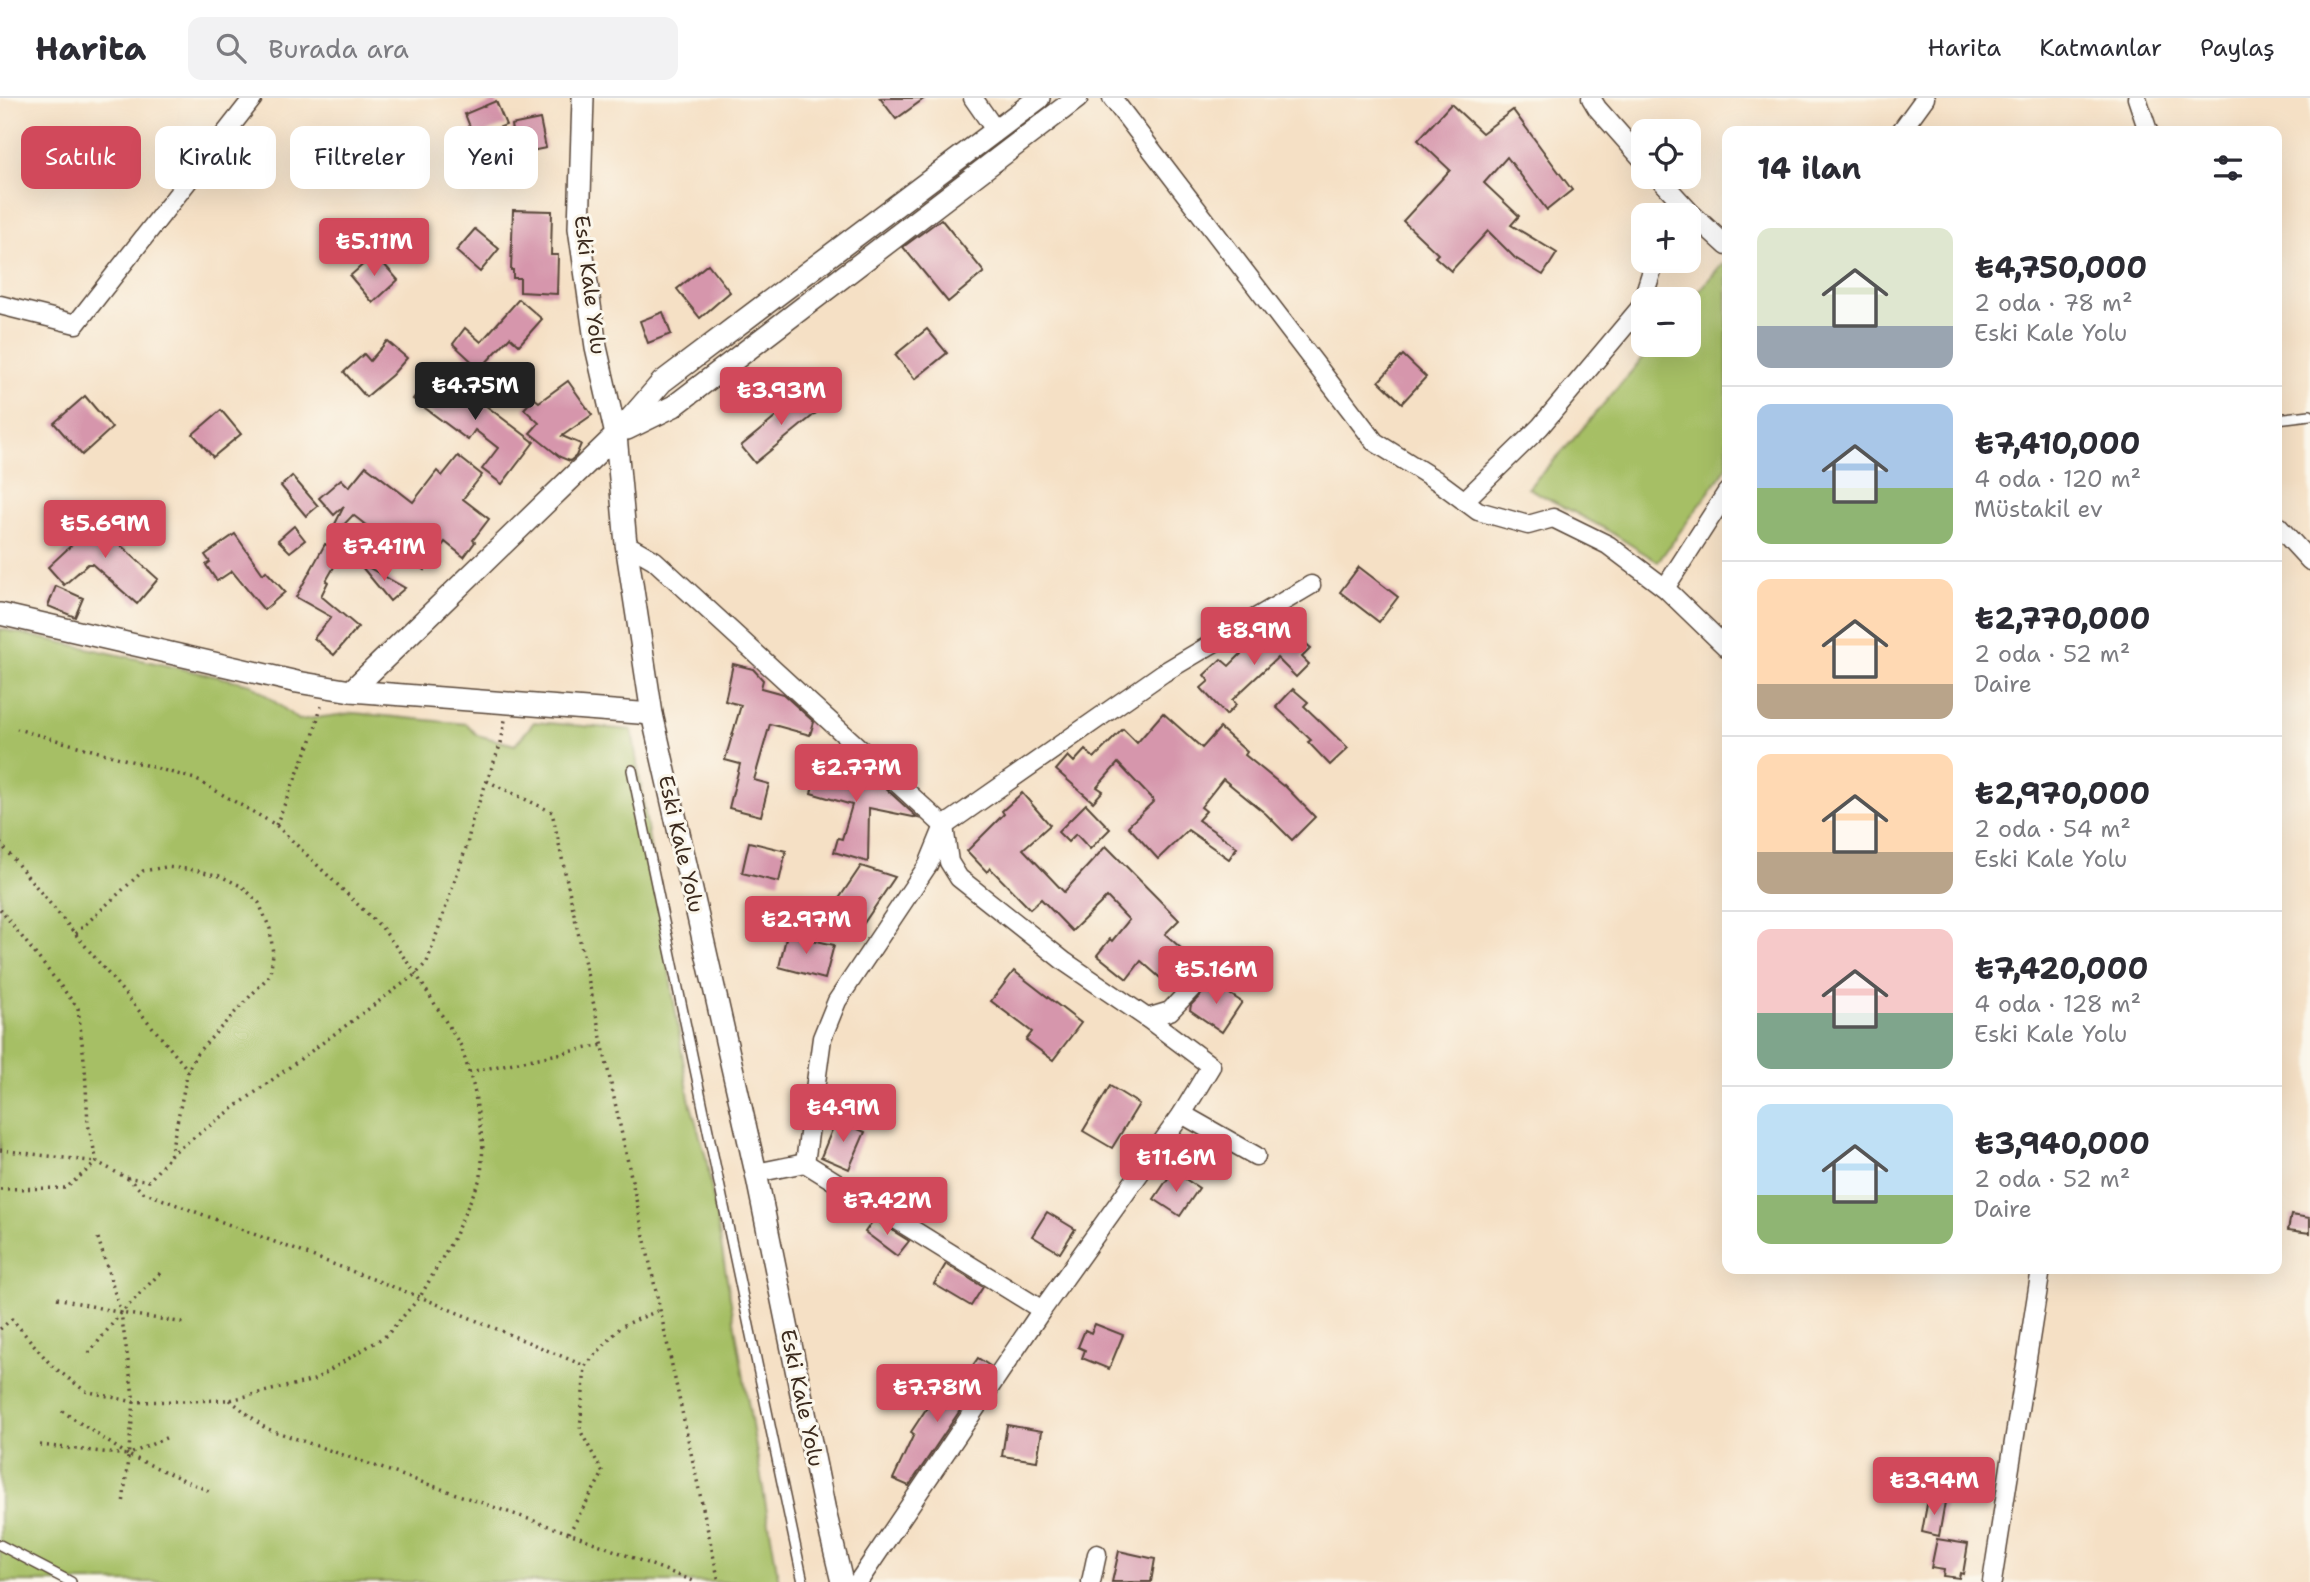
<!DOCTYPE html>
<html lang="tr">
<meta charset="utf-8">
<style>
body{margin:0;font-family:"Shantell Sans",sans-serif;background:#f2f2f3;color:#2b2b33;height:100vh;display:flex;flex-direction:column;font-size:26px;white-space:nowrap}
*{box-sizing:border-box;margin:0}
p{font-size:23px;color:#7c7c81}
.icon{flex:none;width:38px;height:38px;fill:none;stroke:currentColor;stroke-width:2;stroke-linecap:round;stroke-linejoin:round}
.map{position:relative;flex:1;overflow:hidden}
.panel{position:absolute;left:1722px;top:28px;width:560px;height:1148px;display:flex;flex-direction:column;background:#fff;border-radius:14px;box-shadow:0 7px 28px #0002}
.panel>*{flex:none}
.top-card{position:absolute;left:21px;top:28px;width:665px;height:63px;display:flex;gap:14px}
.controls{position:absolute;left:1631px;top:21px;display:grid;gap:14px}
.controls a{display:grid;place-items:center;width:70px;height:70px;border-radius:14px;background:#fff;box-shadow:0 7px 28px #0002;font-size:35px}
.price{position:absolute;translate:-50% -60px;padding:0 16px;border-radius:7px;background:#d1495b;color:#fff;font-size:23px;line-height:46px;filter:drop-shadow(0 2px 4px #0008)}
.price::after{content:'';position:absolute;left:50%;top:42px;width:21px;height:16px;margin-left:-10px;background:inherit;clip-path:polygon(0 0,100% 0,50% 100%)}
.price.active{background:#222;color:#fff}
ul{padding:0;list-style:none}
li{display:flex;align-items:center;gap:21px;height:175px;padding:0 35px}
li+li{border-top:2px solid #e1e1e2}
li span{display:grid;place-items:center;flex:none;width:196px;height:140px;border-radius:14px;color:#555}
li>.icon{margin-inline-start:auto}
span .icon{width:84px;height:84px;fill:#fffc;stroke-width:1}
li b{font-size:30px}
h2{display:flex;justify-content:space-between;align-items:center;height:84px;padding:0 35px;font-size:30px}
.tag{padding:0 24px;border-radius:14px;background:#fff;box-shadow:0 7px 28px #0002;font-size:24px;line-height:63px}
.tag.active{background:#d1495b;color:#fff}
header{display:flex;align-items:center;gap:42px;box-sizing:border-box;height:98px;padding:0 35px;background:#fff;border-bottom:2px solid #e1e1e2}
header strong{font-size:33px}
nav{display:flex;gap:38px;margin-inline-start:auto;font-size:24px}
.search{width:490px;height:63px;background:#f2f2f3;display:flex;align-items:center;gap:18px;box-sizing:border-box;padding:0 24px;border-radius:14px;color:#7c7c81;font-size:26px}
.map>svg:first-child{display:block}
.green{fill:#a6bf65;stroke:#707442;stroke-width:2}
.building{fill:#d696ac}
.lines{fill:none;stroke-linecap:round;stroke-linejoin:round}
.service-casing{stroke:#574537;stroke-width:12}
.minor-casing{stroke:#574537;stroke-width:21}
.tertiary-casing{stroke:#574537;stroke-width:24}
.path{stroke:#574537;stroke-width:3.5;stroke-dasharray:2 5;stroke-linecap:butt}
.service{stroke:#fff;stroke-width:9}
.minor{stroke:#fff;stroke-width:18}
.tertiary{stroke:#fff;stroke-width:21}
.labels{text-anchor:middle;stroke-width:6;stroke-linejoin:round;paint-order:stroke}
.street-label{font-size:21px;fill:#3b2a1e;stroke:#fbf7ec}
</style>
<header>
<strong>Harita</strong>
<div class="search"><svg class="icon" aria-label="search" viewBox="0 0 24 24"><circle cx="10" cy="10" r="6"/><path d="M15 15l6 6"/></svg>Burada ara</div>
<nav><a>Harita</a><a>Katmanlar</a><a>Paylaş</a></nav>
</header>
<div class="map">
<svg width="2310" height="1484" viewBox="0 0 2310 1484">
<rect width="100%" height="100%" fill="#fbf7ec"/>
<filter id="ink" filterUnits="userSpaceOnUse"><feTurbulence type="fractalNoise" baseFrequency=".0143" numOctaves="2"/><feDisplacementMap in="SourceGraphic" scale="14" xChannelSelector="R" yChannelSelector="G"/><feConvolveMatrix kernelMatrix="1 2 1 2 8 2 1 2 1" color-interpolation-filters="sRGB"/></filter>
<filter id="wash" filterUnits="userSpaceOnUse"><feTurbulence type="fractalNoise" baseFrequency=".00686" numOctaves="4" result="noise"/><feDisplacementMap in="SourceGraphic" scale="28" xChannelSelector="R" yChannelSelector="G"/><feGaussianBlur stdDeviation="1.57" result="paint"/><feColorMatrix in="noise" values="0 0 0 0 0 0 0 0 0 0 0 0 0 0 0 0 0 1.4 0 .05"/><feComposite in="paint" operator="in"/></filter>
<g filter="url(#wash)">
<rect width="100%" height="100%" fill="#f5e0c5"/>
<g class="green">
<path d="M1722,166L1727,170V369L1658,464L1604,430L1528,390L1571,344L1654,247H1689V205Z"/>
<path d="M0,531L251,586L299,622L354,615L467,626L477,637L515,647L534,624L632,632L689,1000L706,1059L779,1484H0Z"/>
</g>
<g id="blocks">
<g class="building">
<path d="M880,0H925L896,21Z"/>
<path d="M496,3L506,27L474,39L465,16Z"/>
<path d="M1451,6L1482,35L1513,12L1572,92L1547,112L1507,59L1484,85L1519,118L1511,127L1557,155L1543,177L1515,160L1488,133L1451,173L1435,159L1438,156L1403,123L1450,72L1418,42Z"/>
<path d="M540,21L546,50L516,56L511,27Z"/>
<path d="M513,112L552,113L551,157H558L557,196L520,194V180H513V172H511Z"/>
<path d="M941,121L984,174L948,204L903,149Z"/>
<path d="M475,131L499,151L480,174L456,153Z"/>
<path d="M375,156L398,182L373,205L350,178Z"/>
<path d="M708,166L730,194L700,220L677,191Z"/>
<path d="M519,201L542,221L519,247L510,239L480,271L453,246L465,230L481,244Z"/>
<path d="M663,214L671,236L648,245L640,223Z"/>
<path d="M927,231L947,255L915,281L895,257Z"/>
<path d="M387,243L407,260L392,277L366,299L344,274L364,256L370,263Z"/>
<path d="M1403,257L1426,279L1402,305L1379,283Z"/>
<path d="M436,270L534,344L502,386L482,371L498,350L475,332L468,342L413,301Z"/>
<path d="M568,283L592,317L562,338L581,346L576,358L570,363L560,359L530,335L539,325L524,311L534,300L539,304Z"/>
<path d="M806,294L821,311L755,365L741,348Z"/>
<path d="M85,298L112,330L82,357L54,325Z"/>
<path d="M221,312L241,336L213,359L193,336Z"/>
<path d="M458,358L482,377L463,401L489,421L473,442L475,444L464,459L445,444L424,472L353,417L333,438L330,436L344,408L334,417L319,400L341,381L349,389L366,368L413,404L437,373L442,378Z"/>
<path d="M292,378L318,408L306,418L281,388Z"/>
<path d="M106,415L125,437L117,444L158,481L137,506L92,466H88L64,487L48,469Z"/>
<path d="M294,428L305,442L290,454L278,442Z"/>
<path d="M235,436L263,476L266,473L285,494L264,512L232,473L217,483L206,467L210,464L205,457Z"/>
<path d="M325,446L342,455L326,483L328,484L321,498L358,529L334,557L314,540L331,519L296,499Z"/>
<path d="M357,463L405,490L390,503Z"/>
<path d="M1359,469L1398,499L1379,524L1340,494Z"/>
<path d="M56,488L83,500L75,519L48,508Z"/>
<path d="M1284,526L1311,550L1302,559L1309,566L1296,579L1277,560L1232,602L1236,607L1226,617L1201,590L1209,583L1204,577L1221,561L1229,568L1251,546L1257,552L1270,538L1273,540Z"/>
<path d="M733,566L753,571L763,582L761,590L783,596L814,624L810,637L770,626L754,682L769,686L761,718L729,710L740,666L725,662L741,607L725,603Z"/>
<path d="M1293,591L1308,604L1304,608L1348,650L1330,667L1308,644L1311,642L1276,609Z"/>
<path d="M1163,615L1202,650L1220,630L1247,654L1245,657L1283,688L1284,687L1315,719L1292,742L1266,716L1223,681L1201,709L1206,713L1198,722L1237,749L1229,761L1188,732L1158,761L1128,728L1154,703L1118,665L1097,689L1103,693L1093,704L1056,672L1068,658L1074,664L1085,652L1094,660L1123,631L1137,645Z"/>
<path d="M821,662L873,679L918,720L869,710L868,764L834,754L838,740L842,741L852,707L811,695Z"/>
<path d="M1022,695L1050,727L1023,751L1064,794L1106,748L1179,822L1165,836L1199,866L1174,892L1141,863L1127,881L1097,857L1110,841L1112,843L1129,822L1107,799L1072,833L1041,801L1030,811L990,770L987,774L967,753L1004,716L1002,713Z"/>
<path d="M1086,706L1110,731L1090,751L1076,736L1068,744L1058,734Z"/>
<path d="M749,744L786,753L779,784L742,775Z"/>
<path d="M861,768L895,779L864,825L836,805Z"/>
<path d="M787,836L834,847L825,881L779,869Z"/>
<path d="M1014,873L1081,925L1053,962L1026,942L1032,934L991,903Z"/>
<path d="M1216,881L1228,889L1225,893L1242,904L1222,934L1190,912L1191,907Z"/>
<path d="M1110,988L1139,1006L1112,1050L1083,1033Z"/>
<path d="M836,1022L865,1034L849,1071L821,1059Z"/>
<path d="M1173,1073L1199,1090L1180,1118L1154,1101Z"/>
<path d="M1047,1114L1075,1131L1060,1155L1032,1138Z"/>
<path d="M2291,1117L2310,1120V1135L2288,1132Z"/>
<path d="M874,1121L909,1143L897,1158L865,1134Z"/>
<path d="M946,1166L983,1189L971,1208L934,1186Z"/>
<path d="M1095,1226L1123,1237L1109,1271L1082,1260L1085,1252L1078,1249L1085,1232L1091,1235Z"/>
<path d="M978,1260L990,1268L909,1388L893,1381L914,1336L911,1334L938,1293L950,1301Z"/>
<path d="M1007,1327L1042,1333L1037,1363L1002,1358Z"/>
<path d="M1928,1401L1945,1404L1939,1438L1922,1434Z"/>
<path d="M1937,1441L1968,1446L1963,1476L1960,1475L1959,1480L1943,1478L1944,1472L1931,1470Z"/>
<path d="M1119,1453L1155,1461L1151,1484H1112Z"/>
</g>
</g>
</g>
<g filter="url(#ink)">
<use href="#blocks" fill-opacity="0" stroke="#574537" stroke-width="2"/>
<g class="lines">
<defs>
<g id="service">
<path d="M2277,321L2310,317"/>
<path d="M632,672L803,1484"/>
<path d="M0,1447L71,1484"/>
</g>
<g id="minor">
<path d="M973,0L996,33"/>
<path d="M1112,0L1375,344L1439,384L1478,413L1528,427L1553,420L1608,447L1665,490L1727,550"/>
<path d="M1591,0L1597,10L1643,62"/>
<path d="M2137,0L2148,33"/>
<path d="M1901,33L1925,0"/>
<path d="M1658,79L1691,115L1727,148"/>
<path d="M0,207L76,226L253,0"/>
<path d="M1464,403L1540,329L1640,210L1655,163"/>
<path d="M2277,427L2310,463"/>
<path d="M626,446L654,462L944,728L949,764L959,780L1065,864L1147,920L1170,913L1207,874"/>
<path d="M1665,490L1727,394"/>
<path d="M1147,920L1211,968L1182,1016L1256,1058"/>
<path d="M805,1065L822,940L837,903L928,767L944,728L1163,575L1311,487"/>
<path d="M756,1075L805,1065L1042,1212"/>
<path d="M858,1484L1042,1212L1182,1016"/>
<path d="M1091,1484L1097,1456"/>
<path d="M1992,1484L2041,1171"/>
</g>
<g id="tertiary">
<path d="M583,0L579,130L596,249L616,337L626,446L652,616L756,1075L825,1413L842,1484"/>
<path d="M627,331L674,308L1077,0"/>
<path d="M0,516L297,584L351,593L652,616"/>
<path d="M351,593L616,337L662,284L1039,0"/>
</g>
</defs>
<use href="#service" class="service-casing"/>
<use href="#minor" class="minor-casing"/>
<use href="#tertiary" class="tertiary-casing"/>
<g class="path">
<path d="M487,683L552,714L719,1484"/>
<path d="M276,727L314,635L321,608"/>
<path d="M0,745L188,972"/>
<path d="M0,811L78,910L85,970L88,1026L97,1064L125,1079L149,1083L170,1058L188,972L197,955L270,877L273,856L270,831L259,805L243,789L220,778L195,772L166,769L143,773L75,836"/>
<path d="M469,974L603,947"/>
<path d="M0,1052L97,1064"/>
<path d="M170,1057L416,876L427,864L467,747L472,723L501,645L505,622"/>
<path d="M127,1080L143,1094L420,1199L585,1268"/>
<path d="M0,1091L66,1090L97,1064"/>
<path d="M98,1140L121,1215L134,1304L123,1407"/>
<path d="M57,1200L121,1215L185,1225"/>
<path d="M0,1231L12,1221L51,1267L85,1293L134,1304L230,1302L314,1282L387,1237L420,1199L453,1141L481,1079L483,1047L474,990L461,948L416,876L383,831L276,727L195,681L17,631"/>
<path d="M89,1255L121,1215L163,1172"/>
<path d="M230,1302L265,1330L569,1435L696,1484"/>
<path d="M62,1313L128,1357L170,1338"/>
<path d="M40,1347L128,1357L211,1394"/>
<path d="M569,1435L603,1375L580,1332L585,1268L622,1228L662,1211"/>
</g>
<use href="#service" class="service"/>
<use href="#minor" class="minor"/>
<use href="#tertiary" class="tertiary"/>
</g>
</g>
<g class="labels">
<g class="street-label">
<text transform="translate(590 187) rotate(83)" y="7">Eski Kale Yolu</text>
<text transform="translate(681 746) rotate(77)" y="7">Eski Kale Yolu</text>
<text transform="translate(802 1300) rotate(78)" y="7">Eski Kale Yolu</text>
</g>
</g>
</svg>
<div class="controls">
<a><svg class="icon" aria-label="locate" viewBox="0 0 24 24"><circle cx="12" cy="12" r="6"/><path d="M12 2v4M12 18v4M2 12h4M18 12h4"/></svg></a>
<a>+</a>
<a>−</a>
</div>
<b class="price" style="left:374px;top:180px">₺5.11M</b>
<b class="price active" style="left:475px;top:324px">₺4.75M</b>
<b class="price" style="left:781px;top:329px">₺3.93M</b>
<b class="price" style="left:105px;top:462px">₺5.69M</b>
<b class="price" style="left:384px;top:485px">₺7.41M</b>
<b class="price" style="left:1254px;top:569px">₺8.9M</b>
<b class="price" style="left:856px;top:706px">₺2.77M</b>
<b class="price" style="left:806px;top:858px">₺2.97M</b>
<b class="price" style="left:1216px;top:908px">₺5.16M</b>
<b class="price" style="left:843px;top:1046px">₺4.9M</b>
<b class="price" style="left:1176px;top:1096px">₺11.6M</b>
<b class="price" style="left:887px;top:1139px">₺7.42M</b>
<b class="price" style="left:937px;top:1326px">₺7.78M</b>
<b class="price" style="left:1934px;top:1419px">₺3.94M</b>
<div class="top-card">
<a class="tag active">Satılık</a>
<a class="tag">Kiralık</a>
<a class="tag">Filtreler</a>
<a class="tag">Yeni</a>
</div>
<section class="panel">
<h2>14 ilan<svg class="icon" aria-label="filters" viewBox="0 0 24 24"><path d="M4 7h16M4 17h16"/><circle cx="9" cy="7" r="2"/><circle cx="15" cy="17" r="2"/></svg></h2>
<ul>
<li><span style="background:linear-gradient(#dfe7d0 70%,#9aa5b1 0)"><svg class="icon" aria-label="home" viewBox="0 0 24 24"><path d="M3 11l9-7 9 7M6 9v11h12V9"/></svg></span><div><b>₺4,750,000</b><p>2 oda · 78 m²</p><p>Eski Kale Yolu</p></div></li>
<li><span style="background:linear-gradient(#a9c7e8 60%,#8fb573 0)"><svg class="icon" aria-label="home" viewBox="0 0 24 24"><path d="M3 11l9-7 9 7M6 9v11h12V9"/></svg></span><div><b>₺7,410,000</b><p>4 oda · 120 m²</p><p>Müstakil ev</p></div></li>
<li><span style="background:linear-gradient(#ffd9b3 75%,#b9a48a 0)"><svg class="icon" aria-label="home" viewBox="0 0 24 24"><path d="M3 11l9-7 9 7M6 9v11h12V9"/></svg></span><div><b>₺2,770,000</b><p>2 oda · 52 m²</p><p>Daire</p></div></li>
<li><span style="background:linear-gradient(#ffd9b3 70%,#b9a48a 0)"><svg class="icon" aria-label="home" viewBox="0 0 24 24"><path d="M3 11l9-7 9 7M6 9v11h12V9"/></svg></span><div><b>₺2,970,000</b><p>2 oda · 54 m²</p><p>Eski Kale Yolu</p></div></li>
<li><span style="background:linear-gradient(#f6c9c9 60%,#7fa58c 0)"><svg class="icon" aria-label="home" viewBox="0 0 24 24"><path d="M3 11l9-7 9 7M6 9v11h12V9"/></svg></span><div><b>₺7,420,000</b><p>4 oda · 128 m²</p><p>Eski Kale Yolu</p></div></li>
<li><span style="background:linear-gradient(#bfe0f5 65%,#8fb573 0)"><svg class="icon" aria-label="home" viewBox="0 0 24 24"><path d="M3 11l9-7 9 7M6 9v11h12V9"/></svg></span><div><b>₺3,940,000</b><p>2 oda · 52 m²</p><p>Daire</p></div></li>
</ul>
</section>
</div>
